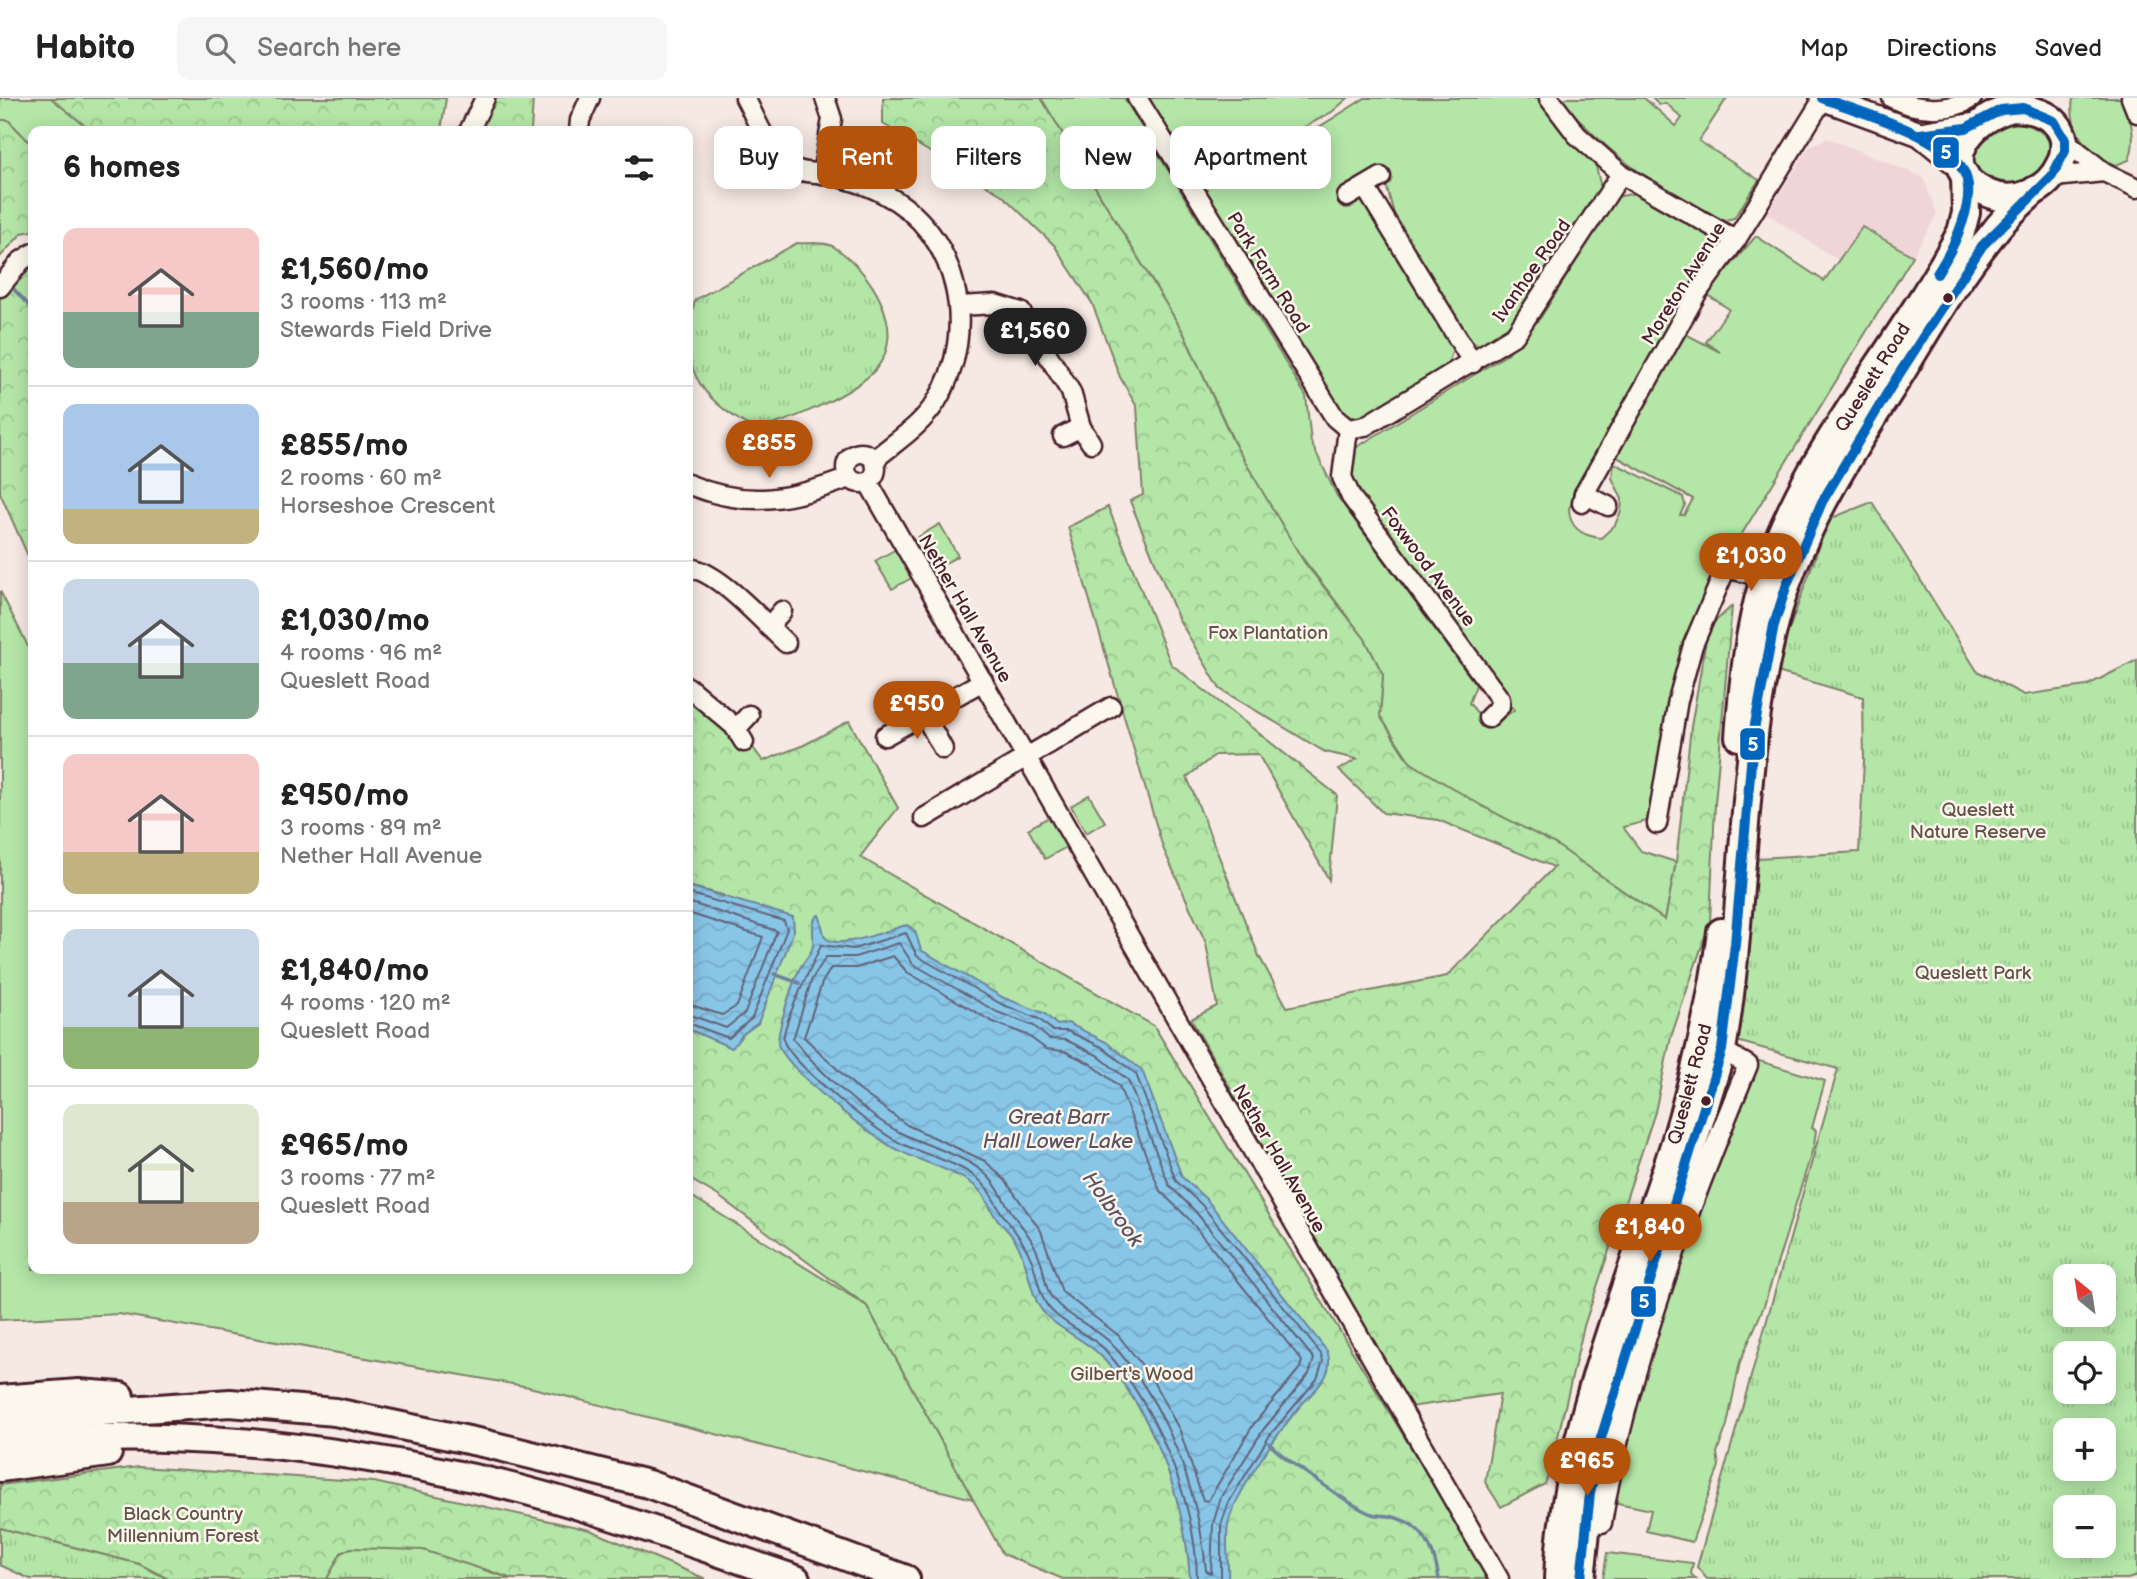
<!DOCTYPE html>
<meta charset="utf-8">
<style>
body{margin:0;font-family:"Balsamiq Sans",sans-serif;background:#f6f6f6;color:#222;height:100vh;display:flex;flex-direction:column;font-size:26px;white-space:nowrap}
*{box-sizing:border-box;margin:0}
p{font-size:23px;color:#767676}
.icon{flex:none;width:38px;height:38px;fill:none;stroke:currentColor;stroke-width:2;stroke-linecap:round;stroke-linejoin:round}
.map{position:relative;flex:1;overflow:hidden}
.side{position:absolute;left:28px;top:28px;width:665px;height:1148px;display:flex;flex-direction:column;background:#fff;border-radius:14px;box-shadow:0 4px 18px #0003}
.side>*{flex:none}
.hud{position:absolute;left:714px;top:28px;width:665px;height:63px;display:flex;gap:14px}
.needle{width:46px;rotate:330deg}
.fabs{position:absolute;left:2053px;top:1166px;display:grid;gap:14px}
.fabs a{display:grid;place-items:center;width:63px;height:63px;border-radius:14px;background:#fff;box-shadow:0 4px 18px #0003;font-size:35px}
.price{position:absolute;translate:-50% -60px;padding:0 16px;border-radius:24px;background:#b45309;color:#fff;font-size:23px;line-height:46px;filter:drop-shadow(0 2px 4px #0008)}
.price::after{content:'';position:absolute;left:50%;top:42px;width:21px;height:16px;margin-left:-10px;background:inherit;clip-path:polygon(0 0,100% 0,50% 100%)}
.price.on{background:#222;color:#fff}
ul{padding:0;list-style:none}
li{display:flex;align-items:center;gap:21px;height:175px;padding:0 35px}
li+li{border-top:2px solid #e0e0e0}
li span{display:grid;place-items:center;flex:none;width:196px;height:140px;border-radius:14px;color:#555}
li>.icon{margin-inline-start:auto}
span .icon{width:84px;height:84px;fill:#fffc;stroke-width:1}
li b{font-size:30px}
h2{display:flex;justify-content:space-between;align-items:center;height:84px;padding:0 35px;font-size:30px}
.chip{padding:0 24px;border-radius:14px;background:#fff;box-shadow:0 4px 18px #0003;font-size:24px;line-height:63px}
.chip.on{background:#b45309;color:#fff}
header{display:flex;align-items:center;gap:42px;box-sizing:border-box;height:98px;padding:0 35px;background:#fff;border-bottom:2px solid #e0e0e0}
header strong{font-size:33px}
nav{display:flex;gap:38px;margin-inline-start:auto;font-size:24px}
.search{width:490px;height:63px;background:#f6f6f6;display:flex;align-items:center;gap:18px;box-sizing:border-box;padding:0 24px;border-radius:14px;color:#767676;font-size:26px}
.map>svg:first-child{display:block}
.built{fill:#f0d5d8}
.green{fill:#b3e6a7;stroke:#7e8269;stroke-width:2}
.forest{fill:url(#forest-crowns);stroke:#7e8269;stroke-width:2}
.park{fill:url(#park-tufts);stroke:#7e8269;stroke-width:2;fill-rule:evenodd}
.water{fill:url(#water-waves);stroke:#6f839c;stroke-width:2}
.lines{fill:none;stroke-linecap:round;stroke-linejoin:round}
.shore{stroke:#636277;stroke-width:2}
.stream{stroke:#6f839c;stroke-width:3.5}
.minor-casing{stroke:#4a1f2b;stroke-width:23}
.major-casing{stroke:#4a1f2b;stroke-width:28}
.highway-casing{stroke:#4a1f2b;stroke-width:32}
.minor{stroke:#fbf7ec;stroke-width:18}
.major{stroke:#fbf7ec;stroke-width:23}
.highway{stroke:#fbf7ec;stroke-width:26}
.bus-1-casing{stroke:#fbf7ec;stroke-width:16}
.bus-1{stroke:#0065bd;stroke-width:10}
.bus-dot{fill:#4a1f2b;stroke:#fbf7ec;stroke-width:2.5}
.labels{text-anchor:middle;stroke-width:5;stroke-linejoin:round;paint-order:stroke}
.street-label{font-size:19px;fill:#4a1f2b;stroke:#fbf7ec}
.park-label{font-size:19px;fill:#64514a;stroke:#fbf7ec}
.water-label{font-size:21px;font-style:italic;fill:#5d5164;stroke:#fbf7ec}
.line-badge{stroke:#fbf7ec;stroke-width:2.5}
.badge-label{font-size:19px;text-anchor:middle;font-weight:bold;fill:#fff}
</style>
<header>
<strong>Habito</strong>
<div class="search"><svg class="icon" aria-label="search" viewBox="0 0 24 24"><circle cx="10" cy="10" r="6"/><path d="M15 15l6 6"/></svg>Search here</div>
<nav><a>Map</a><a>Directions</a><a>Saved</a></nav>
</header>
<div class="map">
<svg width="2137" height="1481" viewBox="0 0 2137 1481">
<defs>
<pattern id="forest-crowns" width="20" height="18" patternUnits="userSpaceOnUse" patternTransform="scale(1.75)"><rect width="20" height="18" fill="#b3e6a7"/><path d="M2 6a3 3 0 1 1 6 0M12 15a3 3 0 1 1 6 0" fill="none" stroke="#9bc590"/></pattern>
<pattern id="park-tufts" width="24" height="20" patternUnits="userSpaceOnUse" patternTransform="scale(1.75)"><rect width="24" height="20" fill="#b3e6a7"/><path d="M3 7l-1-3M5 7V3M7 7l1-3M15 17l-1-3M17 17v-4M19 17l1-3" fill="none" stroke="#9bc590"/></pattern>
<pattern id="water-waves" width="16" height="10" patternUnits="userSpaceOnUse" patternTransform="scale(1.75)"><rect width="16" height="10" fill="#88c6e8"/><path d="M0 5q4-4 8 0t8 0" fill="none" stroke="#77aac7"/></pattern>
</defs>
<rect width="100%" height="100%" fill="#f6e8e3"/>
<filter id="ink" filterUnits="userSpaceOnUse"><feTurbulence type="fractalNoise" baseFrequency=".0143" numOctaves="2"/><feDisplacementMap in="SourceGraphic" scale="14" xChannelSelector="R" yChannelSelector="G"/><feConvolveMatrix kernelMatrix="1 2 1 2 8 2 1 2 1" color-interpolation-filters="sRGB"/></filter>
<g filter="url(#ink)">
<path class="built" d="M1827,40L1923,79L1937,116L1913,158L1862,129L1838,162L1767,116L1809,49Z"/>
<g class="green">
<path d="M0,0H51L92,33H33V48L8,22H0Z"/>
<path d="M1041,0H1124L1306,298L1311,344L1337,398L1476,587L1469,605L1489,629L1514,612L1349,380L1352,352L1506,257L1541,219L1616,99L1636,95L1712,140L1714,162L1569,410C1569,431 1583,438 1601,440L1615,427L1621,413L1622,401L1612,380L1614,365L1683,399L1685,407L1680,417H1684L1693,401L1617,359L1684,235L1720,254L1706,244L1729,211L1706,196L1756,138L1824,183L1862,129L1913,158L1719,473L1651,722L1623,729L1641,753L1676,764L1665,822L1555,746L1491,714L1411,665L1380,618L1383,577L1365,541L1294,449L1241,359L1183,234Z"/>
<path d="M1145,0H1348L1332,14L1248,60L1253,71L1365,0H1539L1570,43L1595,64L1601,90C1568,139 1535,220 1483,249L1464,239L1397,127L1385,83L1352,103L1360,102L1370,110L1453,251L1446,273L1364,322L1340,317Z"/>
<path d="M1561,0H1644L1676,28L1682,20L1666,5L1659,7L1652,0H1727L1699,43L1759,82L1734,120L1720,123C1659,91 1603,54 1561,0Z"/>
<path d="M2073,0H2121C2131,19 2137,42 2129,62L2116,67C2087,56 2068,32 2073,0Z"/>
<path d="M2019,25C2062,32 2061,75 2024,85C2014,88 2001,87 1990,87L1975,71C1967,42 1995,28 2019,25Z"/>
<path d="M940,426L958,458L936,470L918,439Z"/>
<path d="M898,450L915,478L892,491L875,463Z"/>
<path d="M0,493L33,558V1171H688V1096L867,1208L973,1401L529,1289L119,1216L0,1222Z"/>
<path d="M1089,697L1105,724L1086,735L1071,708Z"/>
<path d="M1051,718L1068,748L1045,761L1028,731Z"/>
<path d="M1756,962L1825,983L1812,1030L1816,1032L1814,1047L1764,1208L1740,1264L1727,1327L1717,1355L1719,1368L1692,1444L1646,1433L1651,1412L1613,1404L1653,1238L1713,1066L1719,1068Z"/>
<path d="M1607,1455L1693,1465L1691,1476L1696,1481H1603Z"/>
</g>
<g class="forest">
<path d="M51,0H446L441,33H92Z"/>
<path d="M496,0H533L531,33H478Z"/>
<path d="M883,0H1041L1183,234L1233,343L1265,398L1304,464L1365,541L1383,577L1380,618L1403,655L1411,665L1482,708L1555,746L1665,822L1676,764L1691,629L1708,530L1732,508L1715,706L1710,824L1671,939L1655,1014L1584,1228L1550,1372L1545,1386L1501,1409L1485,1384L1500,1296L1410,1309L1191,921L1217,908L1206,845L1163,750L1068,429L1108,409L1171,566L1337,697L1329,782L1258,656L1215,657L1187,679L1259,858L1287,909L1447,878L1554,769L1438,722L1383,715L1339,672L1357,661L1325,654L1220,591L1178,520L1130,403L1143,397L1137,309L1120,279L1092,205L1054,147L1002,97L883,26Z"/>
<path d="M0,22H8L33,48V133L22,135L0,159Z"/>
<path d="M33,169V469L0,395V200Z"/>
<path d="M688,598L748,643L763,663L804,647L849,623L898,710L860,759L1154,928L1491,1481H1063L1003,1456L867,1208L717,1097L688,1080V931L732,949L743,936L758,925L723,797L688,788Z"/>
<path d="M139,1369L374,1384L590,1432L706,1481H512L484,1471L351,1450L341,1455L327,1481H168L139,1466L0,1430V1387Z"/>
</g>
<g class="park">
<path d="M797,145C807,146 826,143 834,149C870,172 910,233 875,272C851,298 789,323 756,332C697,299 677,269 695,202Z"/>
<path d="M1872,404L1977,573L2024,597L2086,588L2137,562V1478L2128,1481H1707L1697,1469L1838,971L1733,942L1758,760L1859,754L1864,663L1863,599L1774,573L1829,421ZM2065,1178H2104V1216H2065ZM2065,1255H2104V1293H2065ZM2065,1332H2104V1370H2065ZM2065,1409H2104V1447H2065Z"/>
<path d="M0,1430L139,1466L168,1481H30L0,1467Z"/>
<path d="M351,1450L423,1452L512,1481H327L341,1455Z"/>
</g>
<g class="water">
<path d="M688,788L793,819L794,832L758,925L743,936L732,950L688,931Z"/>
<path d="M819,817C822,823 822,833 825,839C837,855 892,829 908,827L915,833L921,852L1004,900L1044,915L1057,927L1068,925L1106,944L1142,972L1182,1079L1207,1102L1327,1253C1336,1276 1315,1292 1301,1307C1280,1332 1234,1396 1228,1427C1225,1444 1229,1464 1228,1481H1190C1185,1403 1155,1317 1101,1258C1085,1240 1052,1230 1039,1208C1028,1188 1028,1163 1016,1144C1010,1133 999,1125 993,1115C987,1104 982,1092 971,1085C948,1069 919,1064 894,1050C863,1032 796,979 779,949C774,940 793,885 798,874C801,866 809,859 812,851C816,840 808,823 819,817Z"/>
</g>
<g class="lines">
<g class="shore">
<path d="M688,795L784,823L787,831L752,920L729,940L688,925"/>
<path d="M688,804L777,833L745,915L726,930L688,916"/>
<path d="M688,815L763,839L737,908L722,917L688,906"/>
<path d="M899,845L913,866L997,914L1034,928L1049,941L1066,942L1097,957L1128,982L1169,1087L1195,1113L1314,1261L1309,1276L1263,1332L1221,1399L1213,1426L1211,1475L1206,1473C1199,1394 1167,1306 1112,1246C1096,1229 1068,1220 1053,1201C1044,1190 1045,1174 1040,1161C1032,1137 1019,1127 1007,1107C1000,1095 994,1082 982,1073C960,1056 930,1049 905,1037C868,1020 819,973 793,941L812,881L826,859H855Z"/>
<path d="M893,858L907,874L991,923L1027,937L1046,951L1064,953L1091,966L1119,988L1160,1093L1188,1120L1302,1263L1300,1270L1253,1327L1208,1403L1203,1402L1180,1333L1149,1276L1118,1237L1062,1194L1041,1133L1005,1082L985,1063L907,1027L859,992L804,939L822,885L831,870H856Z"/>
<path d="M1197,1481C1196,1405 1157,1310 1106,1253C1090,1235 1057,1225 1045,1204C1038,1191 1037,1177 1032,1163C1024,1143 1013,1131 1001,1114C993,1102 989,1089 977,1080C955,1063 924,1057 900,1045C875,1032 795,969 784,944C779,931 815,862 821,847L853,851L906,835L917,858L1001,906L1039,921L1053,933H1067L1102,949L1136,976L1176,1083L1202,1107L1321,1256L1323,1263L1317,1281L1270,1337L1229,1404L1221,1427V1481"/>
</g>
<g class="stream">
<path d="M9,186L33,212"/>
<path d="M774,876L799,885"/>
<path d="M1269,1345C1280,1358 1357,1412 1372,1416C1378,1418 1384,1417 1389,1418C1424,1425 1434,1450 1439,1481"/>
</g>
<defs>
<g id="minor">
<path d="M745,0C757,22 767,52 788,67C798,75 811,74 823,76C844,80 866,86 884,96C959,134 980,234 936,304C920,329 896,343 874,362"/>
<path d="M1137,0L1335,320L1348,331"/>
<path d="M1549,0L1577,37L1621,76L1736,142"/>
<path d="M1892,0C1915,12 1950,15 1972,0"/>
<path d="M2131,0L2137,15"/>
<path d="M469,33L485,0"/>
<path d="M579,33L580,22L590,0"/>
<path d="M2065,43L2104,74L2137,90"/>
<path d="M822,76L832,21L825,0"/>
<path d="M2054,79L2104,74"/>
<path d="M1365,89L1473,265"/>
<path d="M1347,99L1381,79"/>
<path d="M0,189L21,163L33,155"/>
<path d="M960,208L995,206L1021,214L1071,294L1081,329L1091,345"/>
<path d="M1348,331L1365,328L1515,237L1621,76"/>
<path d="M1348,331L1342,379L1351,399L1500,601V608L1488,620"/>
<path d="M1063,338L1081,329"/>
<circle cx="861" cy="370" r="15"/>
<path d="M868,384L1499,1481"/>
<path d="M688,386C746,411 792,402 849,380"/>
<path d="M1584,396L1608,408"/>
<path d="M1582,405L1584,396L1697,195L1736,142L1823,1"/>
<path d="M688,470C717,471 764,525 786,545"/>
<path d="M769,529L782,513"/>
<path d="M688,589L734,628L744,644"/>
<path d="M924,616L943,651"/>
<path d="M736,631L749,617"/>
<path d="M885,638L983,583"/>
<path d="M924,720L1111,609"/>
<path d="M1657,726L1678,602L1693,547L1726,470L1772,481"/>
<path d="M1602,1425C1628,1266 1687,1115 1748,967L1722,952"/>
</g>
<g id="major">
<path d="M1822,0L1920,36L1962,70"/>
<path d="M1920,36L1975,27"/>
</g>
<g id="highway">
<path d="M2012,10C2111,13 2051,128 1983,93C1934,68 1971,20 2012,10Z"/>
<path d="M1739,639C1743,585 1748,533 1764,481C1804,353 1900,251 1961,134L1966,115L1965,77"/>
<path d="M0,1301L79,1295L120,1298"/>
<path d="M0,1321L230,1305L335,1314L487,1346L648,1386L906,1481"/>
<path d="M0,1346C163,1329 318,1346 478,1381C586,1405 691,1446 796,1481"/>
<path d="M0,1370L108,1355"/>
<path d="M1558,1481C1564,1329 1631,1185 1676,1041C1696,974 1712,904 1721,834"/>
<path d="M1581,1481L1590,1395L1601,1340L1722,952C1746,812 1739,666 1774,528C1796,438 1847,360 1896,283C1927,233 1957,179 1995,133C2006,118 2022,105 2035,92"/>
</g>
</defs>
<use href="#minor" class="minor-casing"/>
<use href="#major" class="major-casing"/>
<use href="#highway" class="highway-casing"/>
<use href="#minor" class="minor"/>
<use href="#major" class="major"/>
<use href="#highway" class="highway"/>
<defs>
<g id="bus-1">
<path d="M1822,0C1862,15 1936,35 1961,69C1982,97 1952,152 1937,176"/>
<path d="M1581,1481L1590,1395L1601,1340L1722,952L1735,846L1754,632L1774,527L1787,486L1822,404L1892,287L1982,148L2052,78L2065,53V41L2054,23L2023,10L2001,12L1966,30L1920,36"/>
</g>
</defs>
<use href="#bus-1" class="bus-1-casing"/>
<use href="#bus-1" class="bus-1"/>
</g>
</g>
<g class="bus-dot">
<circle cx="1948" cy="200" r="6"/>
<circle cx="1706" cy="1003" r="6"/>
</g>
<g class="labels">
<g class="street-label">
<text transform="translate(1531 172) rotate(-55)" y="7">Ivanhoe Road</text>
<text transform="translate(1269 174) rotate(58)" y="7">Park Farm Road</text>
<text transform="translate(1683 185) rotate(-58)" y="7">Moreton Avenue</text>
<text transform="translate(1872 279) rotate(-58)" y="7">Queslett Road</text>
<text transform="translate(1429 468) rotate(53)" y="7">Foxwood Avenue</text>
<text transform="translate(966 510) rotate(60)" y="7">Nether Hall Avenue</text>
<text transform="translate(1689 986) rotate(-75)" y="7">Queslett Road</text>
<text transform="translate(1280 1060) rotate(60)" y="7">Nether Hall Avenue</text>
</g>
<g class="park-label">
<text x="1268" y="541">Fox Plantation</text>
<text x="1978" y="718">Queslett<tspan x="1978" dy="22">Nature Reserve</tspan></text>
<text x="1973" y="881">Queslett Park</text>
<text x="1132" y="1282">Gilbert's Wood</text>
<text x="183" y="1422">Black Country<tspan x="183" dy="22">Millennium Forest</tspan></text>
</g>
<g class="water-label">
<text x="1058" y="1026">Great Barr<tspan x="1058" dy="24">Hall Lower Lake</tspan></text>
<text transform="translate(1113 1111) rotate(54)" y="7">Holbrook</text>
</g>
</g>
<g class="line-badge">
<rect x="1932" y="38" width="28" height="33" rx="7" fill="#0065bd"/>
<rect x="1739" y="629" width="27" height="34" rx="7" fill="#0065bd"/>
<rect x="1630" y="1187" width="27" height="33" rx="7" fill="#0065bd"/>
</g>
<g class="badge-label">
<text x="1946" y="61">5</text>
<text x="1753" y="653">5</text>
<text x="1644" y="1210">5</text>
</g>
</svg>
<div class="fabs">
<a><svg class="needle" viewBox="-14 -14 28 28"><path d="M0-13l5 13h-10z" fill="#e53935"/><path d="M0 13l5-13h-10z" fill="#767676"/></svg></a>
<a><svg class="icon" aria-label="locate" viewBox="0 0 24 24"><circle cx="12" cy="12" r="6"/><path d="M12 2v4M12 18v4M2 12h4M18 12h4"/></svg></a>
<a>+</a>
<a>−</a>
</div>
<b class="price on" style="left:1035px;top:270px">£1,560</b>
<b class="price" style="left:769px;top:382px">£855</b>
<b class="price" style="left:1751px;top:495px">£1,030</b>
<b class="price" style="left:917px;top:643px">£950</b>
<b class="price" style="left:1650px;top:1166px">£1,840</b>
<b class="price" style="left:1587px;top:1400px">£965</b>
<div class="hud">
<a class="chip">Buy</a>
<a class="chip on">Rent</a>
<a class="chip">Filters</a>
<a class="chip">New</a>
<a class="chip">Apartment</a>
</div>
<section class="side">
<h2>6 homes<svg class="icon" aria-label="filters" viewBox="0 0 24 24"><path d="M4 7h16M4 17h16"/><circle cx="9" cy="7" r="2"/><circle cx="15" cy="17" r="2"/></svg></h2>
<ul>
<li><span style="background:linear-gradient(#f6c9c9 60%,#7fa58c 0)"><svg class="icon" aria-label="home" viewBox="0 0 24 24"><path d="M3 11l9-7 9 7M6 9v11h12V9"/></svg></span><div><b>£1,560/mo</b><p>3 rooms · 113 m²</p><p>Stewards Field Drive</p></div></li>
<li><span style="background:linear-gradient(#a9c7e8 75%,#c2b280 0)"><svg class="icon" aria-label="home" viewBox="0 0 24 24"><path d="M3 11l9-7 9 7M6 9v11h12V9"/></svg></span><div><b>£855/mo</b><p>2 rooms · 60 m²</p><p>Horseshoe Crescent</p></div></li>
<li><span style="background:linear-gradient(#c9d6e8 60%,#7fa58c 0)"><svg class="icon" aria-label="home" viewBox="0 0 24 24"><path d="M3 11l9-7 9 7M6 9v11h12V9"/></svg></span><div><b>£1,030/mo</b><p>4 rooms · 96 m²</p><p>Queslett Road</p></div></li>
<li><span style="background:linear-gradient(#f6c9c9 70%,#c2b280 0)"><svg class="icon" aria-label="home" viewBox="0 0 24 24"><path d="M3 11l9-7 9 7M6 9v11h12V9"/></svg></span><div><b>£950/mo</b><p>3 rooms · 89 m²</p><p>Nether Hall Avenue</p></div></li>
<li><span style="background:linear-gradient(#c9d6e8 70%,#8fb573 0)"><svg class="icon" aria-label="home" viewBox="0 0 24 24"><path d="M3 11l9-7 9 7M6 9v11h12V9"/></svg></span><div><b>£1,840/mo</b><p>4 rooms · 120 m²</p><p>Queslett Road</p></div></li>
<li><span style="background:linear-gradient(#dfe7d0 70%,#b9a48a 0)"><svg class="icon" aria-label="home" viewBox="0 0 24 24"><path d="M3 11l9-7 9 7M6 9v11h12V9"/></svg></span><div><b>£965/mo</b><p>3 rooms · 77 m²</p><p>Queslett Road</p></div></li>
</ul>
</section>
</div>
